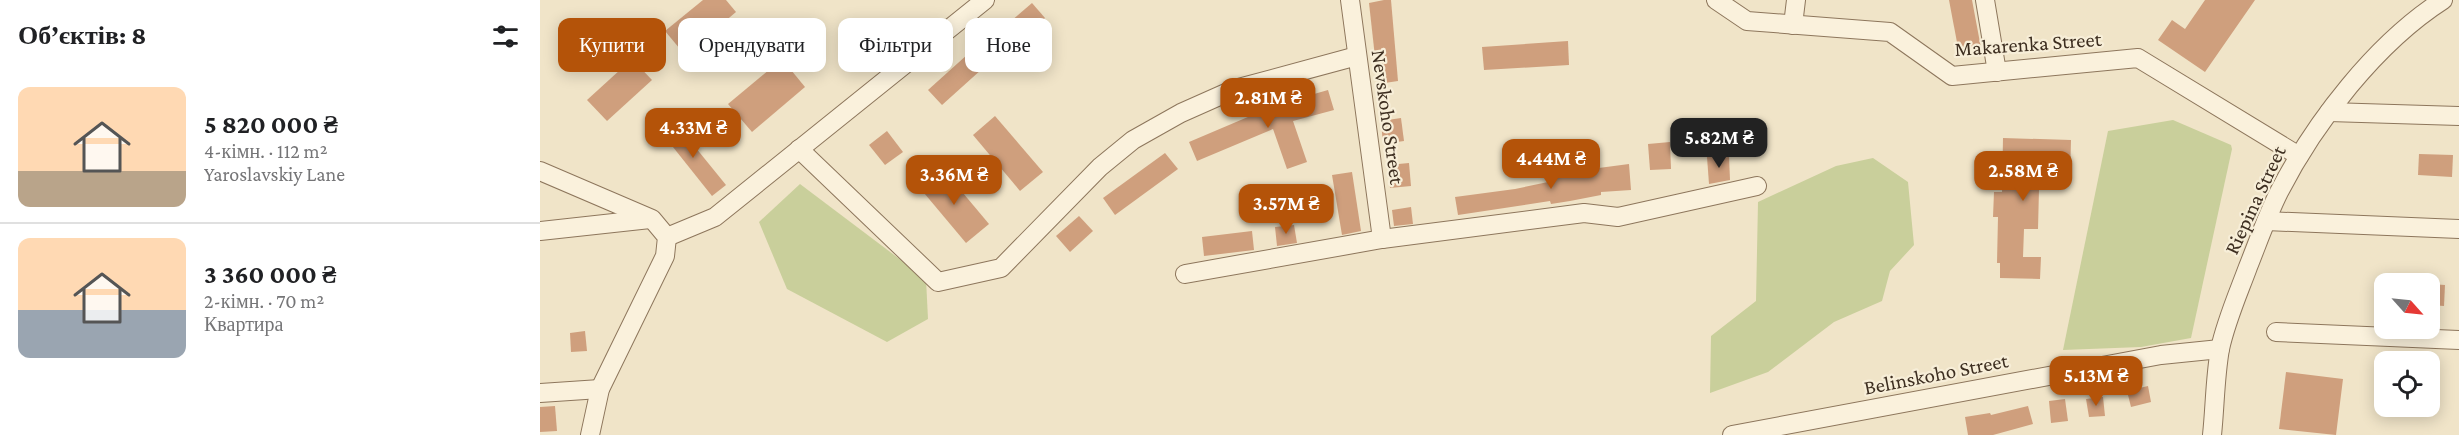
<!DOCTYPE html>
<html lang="uk">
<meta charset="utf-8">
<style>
body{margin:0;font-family:"Crimson Pro",serif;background:#f2f2f2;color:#202124;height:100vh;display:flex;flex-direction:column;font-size:22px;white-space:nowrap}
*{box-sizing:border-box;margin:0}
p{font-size:20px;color:#757577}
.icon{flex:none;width:33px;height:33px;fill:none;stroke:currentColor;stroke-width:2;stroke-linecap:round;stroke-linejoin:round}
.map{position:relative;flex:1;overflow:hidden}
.details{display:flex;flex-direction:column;background:#fff;width:540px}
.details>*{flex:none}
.guide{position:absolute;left:18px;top:18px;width:570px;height:54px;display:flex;gap:12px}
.needle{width:39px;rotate:117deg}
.buttons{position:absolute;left:1834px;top:273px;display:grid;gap:12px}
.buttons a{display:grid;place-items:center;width:66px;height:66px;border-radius:12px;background:#fff;box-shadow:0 3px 15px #0003;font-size:30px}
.price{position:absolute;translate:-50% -51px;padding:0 14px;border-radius:12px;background:#b45309;color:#fff;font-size:20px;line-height:39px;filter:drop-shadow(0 2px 3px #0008)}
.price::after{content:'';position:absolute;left:50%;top:36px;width:18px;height:14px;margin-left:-9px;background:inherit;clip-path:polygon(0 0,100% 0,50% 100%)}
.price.on{background:#222;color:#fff}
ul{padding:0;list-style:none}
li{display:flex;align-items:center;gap:18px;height:150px;padding:0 18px}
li+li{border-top:2px solid #e0e0e0}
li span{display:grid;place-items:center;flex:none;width:168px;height:120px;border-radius:12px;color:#555}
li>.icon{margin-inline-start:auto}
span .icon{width:72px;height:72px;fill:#fffc;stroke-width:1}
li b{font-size:26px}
h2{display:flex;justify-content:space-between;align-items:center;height:72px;padding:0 18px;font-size:26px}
.pill{padding:0 21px;border-radius:12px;background:#fff;box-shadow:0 3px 15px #0003;font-size:21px;line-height:54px}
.pill.on{background:#b45309;color:#fff}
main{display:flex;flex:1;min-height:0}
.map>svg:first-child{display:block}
.green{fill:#c9cf9b}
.building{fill:#cf9f7d}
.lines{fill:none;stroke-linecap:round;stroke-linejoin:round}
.minor-casing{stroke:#8d765c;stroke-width:20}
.minor{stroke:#faf1dc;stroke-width:18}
.labels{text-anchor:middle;stroke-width:4.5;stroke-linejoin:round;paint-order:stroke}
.street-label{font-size:21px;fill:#3d2e20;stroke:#f7eed8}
</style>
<main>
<section class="details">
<h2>Об’єктів: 8<svg class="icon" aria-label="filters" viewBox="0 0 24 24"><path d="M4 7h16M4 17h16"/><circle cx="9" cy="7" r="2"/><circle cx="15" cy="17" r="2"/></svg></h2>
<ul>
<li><span style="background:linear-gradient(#ffd9b3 70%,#b9a48a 0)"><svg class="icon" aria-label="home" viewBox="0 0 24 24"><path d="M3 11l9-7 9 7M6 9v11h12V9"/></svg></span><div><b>5 820 000 ₴</b><p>4-кімн. · 112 m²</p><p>Yaroslavskiy Lane</p></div></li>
<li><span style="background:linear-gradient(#ffd9b3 60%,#9aa5b1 0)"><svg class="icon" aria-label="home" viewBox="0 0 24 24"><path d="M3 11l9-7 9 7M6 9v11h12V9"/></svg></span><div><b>3 360 000 ₴</b><p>2-кімн. · 70 m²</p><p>Квартира</p></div></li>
</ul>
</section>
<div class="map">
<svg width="1919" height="435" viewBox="0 0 1919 435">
<rect width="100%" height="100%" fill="#f0e4c8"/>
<g class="green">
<path d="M1633,120L1691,145L1692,149L1651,338L1601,347L1523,350L1568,131Z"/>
<path d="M1333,158L1368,182L1374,245L1350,271L1342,301L1294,322L1228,372L1170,393L1171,336L1216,301L1218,202L1296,166Z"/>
<path d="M260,184L386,279L388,319L347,342L247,289L219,222Z"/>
</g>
<g class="building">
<path d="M163,0H186L196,12L145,55L125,31Z"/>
<path d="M844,0H851L858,81L838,84L829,3Z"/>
<path d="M1409,0H1432L1441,48L1419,53Z"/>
<path d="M1665,0H1715L1665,72L1618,40L1632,20L1645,29Z"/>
<path d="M492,3L505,18L483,37L470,22Z"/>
<path d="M1028,41L1029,65L944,70L942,47Z"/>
<path d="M438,45L452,60L402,105L388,90Z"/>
<path d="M92,59L112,80L67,121L47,100Z"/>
<path d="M242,59L265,87L212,132L188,104Z"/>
<path d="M788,90L794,110L753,121L767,162L747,169L733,129L657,161L649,142L736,105Z"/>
<path d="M455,116L503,172L480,191L433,135Z"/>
<path d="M861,118L864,141L843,144L841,121Z"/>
<path d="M134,121L186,185L172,196L121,132Z"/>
<path d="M347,131L363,152L345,165L329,145Z"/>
<path d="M1463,138L1531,140L1530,180L1518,179L1519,161L1487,160L1486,188L1499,189L1498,229H1484L1483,257H1501L1500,279L1460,278V263H1457L1458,217H1453L1454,192H1462Z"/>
<path d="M1130,142L1131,169L1110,170L1108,144Z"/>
<path d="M625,153L638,169L575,215L563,198Z"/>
<path d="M1879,154L1913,155L1912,177L1878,175Z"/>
<path d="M1189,156L1190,180L1169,184L1167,157Z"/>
<path d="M869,163L871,186L850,188L848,165Z"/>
<path d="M1089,164L1091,190L1061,192V195L1030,201L1011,204L1010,201L918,215L915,197L975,189L1008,182L1007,178L1037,174L1036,171Z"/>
<path d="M402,168L449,224L426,243L379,187Z"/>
<path d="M812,172L821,231L802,235L792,175Z"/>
<path d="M871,207L873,224L854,226L852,210Z"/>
<path d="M539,216L553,231L530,252L516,236Z"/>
<path d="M754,225L757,243L737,246L735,227Z"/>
<path d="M712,231L714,250L664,256L662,237Z"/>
<path d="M1890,284L1905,285L1904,306L1890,305Z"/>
<path d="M45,331L47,351L31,352L30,333Z"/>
<path d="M1746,372L1803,379L1796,435L1739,429Z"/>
<path d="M1608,386L1611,402L1591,407L1587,391Z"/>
<path d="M1563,397L1565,416L1549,417L1546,399Z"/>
<path d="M1525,399L1528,421L1511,423L1509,401Z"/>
<path d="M15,406L17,431L0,432V407Z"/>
<path d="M1488,406L1493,424L1453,435H1428L1425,417L1450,413L1451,415Z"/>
</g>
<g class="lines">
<defs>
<g id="minor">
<path d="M810,0L842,239"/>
<path d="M1176,0L1207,21L1350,32L1412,76L1598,58L1759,156"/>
<path d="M1445,0L1457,72"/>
<path d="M1253,25L1256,0"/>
<path d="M1789,112L1919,116"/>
<path d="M259,149L398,282L461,268L560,167L593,140L641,113L695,89L817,56"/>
<path d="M0,171L112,219L127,237L125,256L60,389L50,435"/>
<path d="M1726,221L1919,229"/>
<path d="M0,231L110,219"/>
<path d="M127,237L175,217L445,0"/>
<path d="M645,274L842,239L1044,213L1078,217L1217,186"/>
<path d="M1736,332L1919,340"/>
<path d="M0,393L60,389"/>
<path d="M1192,435L1621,355L1680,349"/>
<path d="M1672,435C1675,407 1675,377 1680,349C1686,321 1698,294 1708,267C1718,242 1727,216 1739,192C1775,122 1836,43 1903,0"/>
</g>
</defs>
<use href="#minor" class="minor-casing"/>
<use href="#minor" class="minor"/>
</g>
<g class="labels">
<g class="street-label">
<text transform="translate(1488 44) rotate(-4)" y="7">Makarenka Street</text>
<text transform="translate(848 117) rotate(82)" y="7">Nevskoho Street</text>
<text transform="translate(1715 200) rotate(-65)" y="7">Riepina Street</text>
<text transform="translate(1396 374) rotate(-11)" y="7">Belinskoho Street</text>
</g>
</g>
</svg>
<div class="buttons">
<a><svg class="needle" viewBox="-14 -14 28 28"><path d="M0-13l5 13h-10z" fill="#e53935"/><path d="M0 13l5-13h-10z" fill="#757577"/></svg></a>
<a><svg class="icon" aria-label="locate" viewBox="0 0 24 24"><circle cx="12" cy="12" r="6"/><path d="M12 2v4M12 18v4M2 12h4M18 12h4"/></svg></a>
</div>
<b class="price" style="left:728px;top:129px">2.81M ₴</b>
<b class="price" style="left:153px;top:159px">4.33M ₴</b>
<b class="price on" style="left:1179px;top:169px">5.82M ₴</b>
<b class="price" style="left:1011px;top:190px">4.44M ₴</b>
<b class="price" style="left:1483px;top:202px">2.58M ₴</b>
<b class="price" style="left:414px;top:206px">3.36M ₴</b>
<b class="price" style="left:746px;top:235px">3.57M ₴</b>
<b class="price" style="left:1556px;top:407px">5.13M ₴</b>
<div class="guide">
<a class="pill on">Купити</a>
<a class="pill">Орендувати</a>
<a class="pill">Фільтри</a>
<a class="pill">Нове</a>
</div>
</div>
</main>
